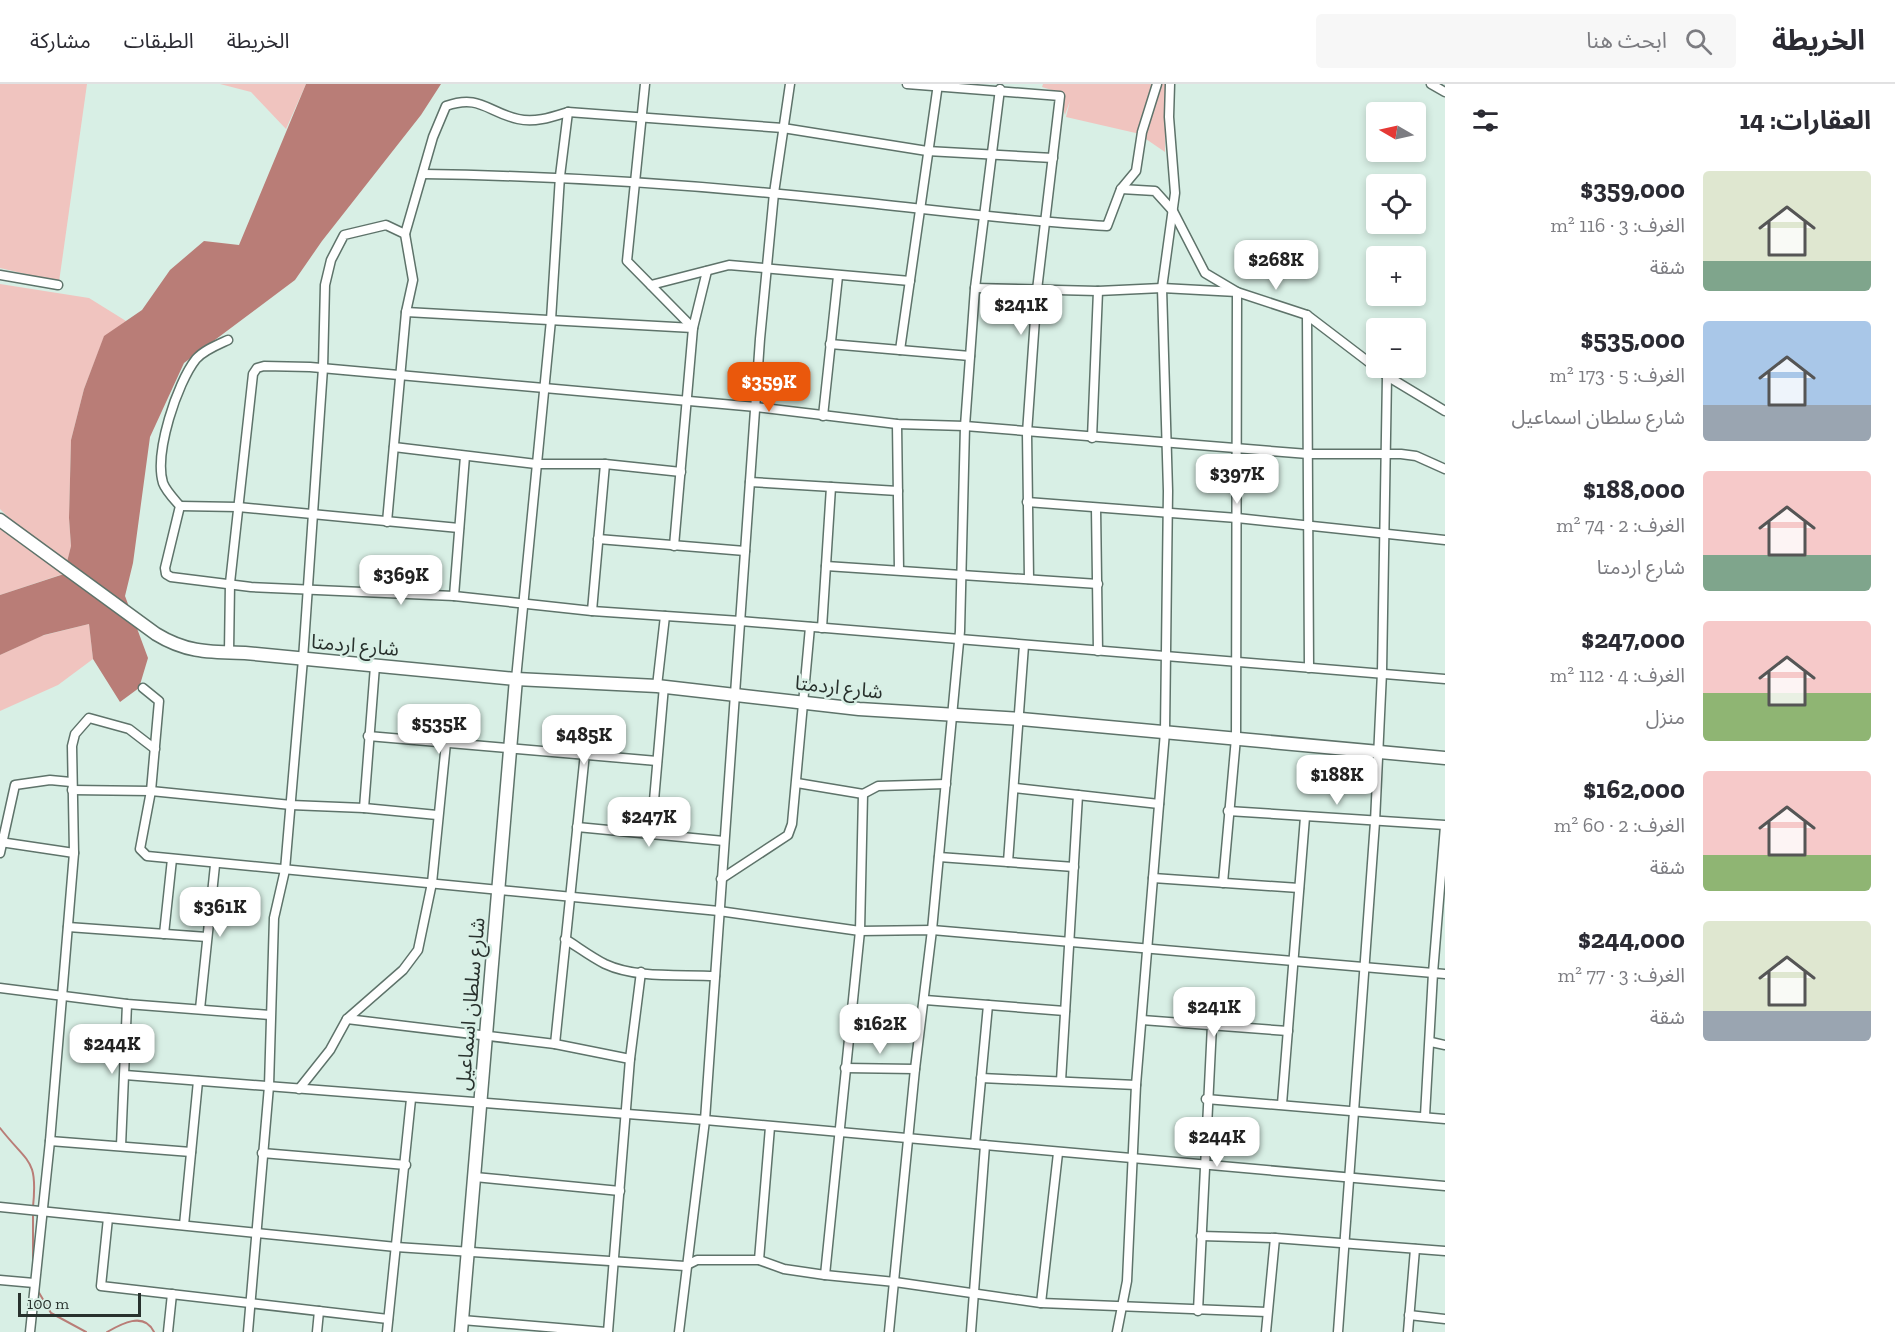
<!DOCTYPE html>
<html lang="ar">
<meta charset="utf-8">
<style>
body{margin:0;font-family:"Zilla Slab","Noto Sans Arabic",serif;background:#f7f7f7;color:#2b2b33;direction:rtl;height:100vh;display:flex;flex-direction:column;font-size:22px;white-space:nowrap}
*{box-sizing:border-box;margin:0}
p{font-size:20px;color:#7c7c81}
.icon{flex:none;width:33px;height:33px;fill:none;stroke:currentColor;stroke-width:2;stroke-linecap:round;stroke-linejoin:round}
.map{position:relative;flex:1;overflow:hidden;direction:ltr}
.sheet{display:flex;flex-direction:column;background:#fff;width:450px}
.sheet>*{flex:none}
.needle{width:39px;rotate:279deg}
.buttons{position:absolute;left:1366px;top:18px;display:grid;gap:12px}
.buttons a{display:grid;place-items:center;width:60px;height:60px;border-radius:6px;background:#fff;box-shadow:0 3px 9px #0003;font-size:30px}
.scale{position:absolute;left:18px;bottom:15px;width:123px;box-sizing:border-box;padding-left:6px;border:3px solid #28312d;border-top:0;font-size:16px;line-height:21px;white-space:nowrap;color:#28312d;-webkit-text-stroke:4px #d8efe5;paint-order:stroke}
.price{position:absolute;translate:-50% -51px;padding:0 14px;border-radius:12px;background:#fff;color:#222;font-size:20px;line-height:39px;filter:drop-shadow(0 2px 3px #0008)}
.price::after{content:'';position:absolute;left:50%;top:36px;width:18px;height:14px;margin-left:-9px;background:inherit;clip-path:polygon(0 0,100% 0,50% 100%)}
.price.current{background:#ea580c;color:#fff}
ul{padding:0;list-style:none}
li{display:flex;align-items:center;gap:18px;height:150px;padding:0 24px}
li span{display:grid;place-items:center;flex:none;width:168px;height:120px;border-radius:6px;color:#555}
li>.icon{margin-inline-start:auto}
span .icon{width:72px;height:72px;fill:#fffc;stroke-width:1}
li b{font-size:26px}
h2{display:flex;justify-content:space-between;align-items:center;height:72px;padding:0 24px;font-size:26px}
header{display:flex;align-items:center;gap:36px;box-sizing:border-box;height:84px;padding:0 30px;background:#fff;border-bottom:2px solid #e1e1e2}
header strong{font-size:28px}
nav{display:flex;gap:33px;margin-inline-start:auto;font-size:21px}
.search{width:420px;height:54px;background:#f7f7f7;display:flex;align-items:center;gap:15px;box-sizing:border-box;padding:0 21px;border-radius:6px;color:#7c7c81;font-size:22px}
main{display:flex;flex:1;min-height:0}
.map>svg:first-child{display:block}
.green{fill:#f0c4bf}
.water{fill:#b97d77}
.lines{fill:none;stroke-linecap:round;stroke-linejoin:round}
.stream{stroke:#b97d77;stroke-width:2}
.street-casing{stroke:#5e736a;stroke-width:11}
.secondary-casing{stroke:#5e736a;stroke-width:15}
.street{stroke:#fff;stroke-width:8}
.secondary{stroke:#fff;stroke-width:12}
.labels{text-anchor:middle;stroke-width:5;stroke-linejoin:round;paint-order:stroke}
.street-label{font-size:20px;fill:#28312d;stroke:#d8efe5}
</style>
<header>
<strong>الخريطة</strong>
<div class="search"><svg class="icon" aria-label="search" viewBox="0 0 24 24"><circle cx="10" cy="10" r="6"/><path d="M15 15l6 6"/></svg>ابحث هنا</div>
<nav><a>الخريطة</a><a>الطبقات</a><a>مشاركة</a></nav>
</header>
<main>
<section class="sheet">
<h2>العقارات: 14<svg class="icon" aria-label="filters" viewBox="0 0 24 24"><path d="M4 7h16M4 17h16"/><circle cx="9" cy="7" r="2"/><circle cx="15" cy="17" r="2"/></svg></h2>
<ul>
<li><span style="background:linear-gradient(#dfe7d0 75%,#7fa58c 0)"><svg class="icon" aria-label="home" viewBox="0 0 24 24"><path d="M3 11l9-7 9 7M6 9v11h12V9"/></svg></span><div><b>$359,000</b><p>الغرف: 3 · 116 m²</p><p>شقة</p></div></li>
<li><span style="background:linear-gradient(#a9c7e8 70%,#9aa5b1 0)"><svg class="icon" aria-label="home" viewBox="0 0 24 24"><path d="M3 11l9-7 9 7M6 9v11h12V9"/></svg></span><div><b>$535,000</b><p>الغرف: 5 · 173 m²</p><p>شارع سلطان اسماعيل</p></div></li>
<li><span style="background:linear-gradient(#f6c9c9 70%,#7fa58c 0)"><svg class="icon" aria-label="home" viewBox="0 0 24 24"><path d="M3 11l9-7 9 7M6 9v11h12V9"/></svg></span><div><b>$188,000</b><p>الغرف: 2 · 74 m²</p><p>شارع اردمتا</p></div></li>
<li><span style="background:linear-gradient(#f6c9c9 60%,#8fb573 0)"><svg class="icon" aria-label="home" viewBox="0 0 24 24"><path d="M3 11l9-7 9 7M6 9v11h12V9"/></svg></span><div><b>$247,000</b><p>الغرف: 4 · 112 m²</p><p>منزل</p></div></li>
<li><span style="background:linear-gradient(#f6c9c9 70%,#8fb573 0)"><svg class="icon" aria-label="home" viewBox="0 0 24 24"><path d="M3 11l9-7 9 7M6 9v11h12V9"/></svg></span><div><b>$162,000</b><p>الغرف: 2 · 60 m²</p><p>شقة</p></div></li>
<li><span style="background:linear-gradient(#dfe7d0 75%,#9aa5b1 0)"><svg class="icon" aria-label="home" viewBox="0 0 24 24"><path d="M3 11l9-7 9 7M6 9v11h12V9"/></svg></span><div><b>$244,000</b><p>الغرف: 3 · 77 m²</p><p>شقة</p></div></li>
</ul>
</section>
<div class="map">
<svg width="1445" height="1248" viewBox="0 0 1445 1248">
<rect width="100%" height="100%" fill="#d8efe5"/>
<g class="green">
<path d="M0,0H87L59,198L0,184Z"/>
<path d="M220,0H306L286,45L251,8Z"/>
<path d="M1043,0H1153L1140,50L1066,33L1070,17L1065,31L1058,8L1042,3Z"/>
<path d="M1162,0H1166L1165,68L1143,53Z"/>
<path d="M0,200L89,214L126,237L104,253L84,305L71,356L69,434L71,462L67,479L20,445L0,425Z"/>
<path d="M0,442L63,490L0,511Z"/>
<path d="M89,540L93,575L58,601L0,627V571L41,552Z"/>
</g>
<path class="water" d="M306,0H441L421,31L322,157L295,196L184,279L150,353L133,479L125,512L148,574L139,604L120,618L93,575L89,540L44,551L0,571V511L64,490L71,462L69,434L71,356L84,305L104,252L142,226L170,186L204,157L239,161Z"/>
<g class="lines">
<g class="stream">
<path d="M0,1044C28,1080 38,1074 33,1123"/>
<path d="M33,1129V1180"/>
<path d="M38,1207L51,1229L86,1248"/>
<path d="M107,1248C121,1240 144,1227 154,1248"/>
</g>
<defs>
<g id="street">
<path d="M645,0L627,177L693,244L674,462"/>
<path d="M907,0L1060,12L1037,206L1027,349L1029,495"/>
<path d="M1431,0L1445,8"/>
<path d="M423,90C563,92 701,101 840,116C929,125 1017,137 1107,142L1121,105L1136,87L1142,48L1157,0"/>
<path d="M1121,105L1155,107L1173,127L1205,189L1237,208L1236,654L1223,799"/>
<path d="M405,150L433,53L446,22C480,10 487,28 518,35C535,39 552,33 568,28L783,44L927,67L1053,74"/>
<path d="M0,191L58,201"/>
<path d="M651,201L729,181L910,197"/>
<path d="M975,204L1098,207L1162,204L1237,208L1307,231L1387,292L1445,327"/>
<path d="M406,228L693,244L707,187"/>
<path d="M1307,231L1309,584"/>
<path d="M228,256C217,261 204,266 196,275C177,299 154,369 163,399C166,407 174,415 180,422L165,484L166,490L171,493L251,503L454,512L592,527L740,537L1445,595"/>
<path d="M830,260L970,272"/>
<path d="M900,266L938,0"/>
<path d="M823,332L838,192"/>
<path d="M897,340L899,486"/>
<path d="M1092,354L1098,207"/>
<path d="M394,363L536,380H605L681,388"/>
<path d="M750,398L898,407"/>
<path d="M1027,418L1237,434L1445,456"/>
<path d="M180,422L238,423L459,444"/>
<path d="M1096,424L1098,567"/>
<path d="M598,455L745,467"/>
<path d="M826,482L1098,500"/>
<path d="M454,512L465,372"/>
<path d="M592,527L605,380"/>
<path d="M822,544L831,403"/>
<path d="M229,568L230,499L253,290L257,284L264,282L310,283L756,323L897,340L965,342L1308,370H1401L1416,372L1445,385"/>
<path d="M516,595L551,236L560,92L568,28"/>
<path d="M657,602L665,532"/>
<path d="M143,604L159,617L151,707L140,765L147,772L719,827L860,847L932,846L1445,890"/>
<path d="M368,652L657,677"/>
<path d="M797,699L863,710L878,702L946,700"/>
<path d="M1015,704L1159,720"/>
<path d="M72,706L151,707L291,721L364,724L437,731"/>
<path d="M364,724L375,582"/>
<path d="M1228,727L1445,741"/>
<path d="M577,743L724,757"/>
<path d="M651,751L664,602"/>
<path d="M0,758L74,769"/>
<path d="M0,769L15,701L50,696L71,698"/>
<path d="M939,773L1074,783"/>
<path d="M1008,778L1024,561"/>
<path d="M1153,794L1299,804"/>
<path d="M721,795L788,751L792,740L810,543"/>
<path d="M68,843L207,853"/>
<path d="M164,850L172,775"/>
<path d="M565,855C578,863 591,873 605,880C637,895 681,890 715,892"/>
<path d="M0,904L127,920L270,931"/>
<path d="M925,916L1065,927"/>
<path d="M200,925L215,781"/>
<path d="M347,935L555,960L630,975"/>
<path d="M1142,936L1288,947"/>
<path d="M1431,958L1445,961"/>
<path d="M555,960L585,669"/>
<path d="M845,984L915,985"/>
<path d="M125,991L705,1036L1445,1102"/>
<path d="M981,994L1136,1001"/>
<path d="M1061,997L1078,711"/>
<path d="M299,1005L330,966L347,935L403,886L418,866L432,799L446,659"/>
<path d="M1206,1015L1445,1035"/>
<path d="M1282,1020L1305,733"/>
<path d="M1425,1032L1433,889L1445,742"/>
<path d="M50,1057L191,1068"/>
<path d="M975,1060L988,921"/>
<path d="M121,1062L127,920"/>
<path d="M262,1069L406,1081"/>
<path d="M475,1093L620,1107"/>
<path d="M0,1123L396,1163L685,1182L697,1176H759L784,1185L825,1191L895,1198L1041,1219L1267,1228"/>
<path d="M108,1134L101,1202L388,1235"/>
<path d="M184,1141L198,997"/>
<path d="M1201,1152L1275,1154L1445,1167"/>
<path d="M759,1176L770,1043"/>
<path d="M825,1191L860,847L863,710"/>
<path d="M0,1196L34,1199"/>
<path d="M1041,1219L1058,1069"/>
<path d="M1198,1227L1212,941"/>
<path d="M1409,1231L1445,1235"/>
<path d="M462,1236L606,1248"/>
<path d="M30,1248L50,1057L74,769L72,662L75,650L89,634L129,645L155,665"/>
<path d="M168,1248L172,1210"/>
<path d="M248,1248L269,1002L274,834L285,786L303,575L323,284L325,201L331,176L344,151L386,141L405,150L413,196L406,228L387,438"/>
<path d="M317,1248L319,1227"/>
<path d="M387,1248L411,1015"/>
<path d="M608,1248L630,975L641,888"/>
<path d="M679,1248L705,1036L760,255L774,109L790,0"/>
<path d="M889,1248L915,985L932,846L960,547L965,342L975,204L1000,5"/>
<path d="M971,1248L985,1061"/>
<path d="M1117,1248L1127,1197L1136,1001L1165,648L1168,407L1162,204L1175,109L1169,33L1170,0"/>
<path d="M1266,1248L1275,1154"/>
<path d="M1338,1248L1375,738L1382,588L1387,292"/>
<path d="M1408,1248L1415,1165"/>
</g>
<g id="secondary">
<path d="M0,436L156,550C187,569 210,568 245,569L516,595L657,602L859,625L1021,635L1445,674"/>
<path d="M461,1248L516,595"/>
</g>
</defs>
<use href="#street" class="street-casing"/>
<use href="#secondary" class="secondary-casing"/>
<use href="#street" class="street"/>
<use href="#secondary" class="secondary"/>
</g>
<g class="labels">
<g class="street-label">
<text transform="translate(355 561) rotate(5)" y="7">شارع اردمتا</text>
<text transform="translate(839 603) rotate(6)" y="7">شارع اردمتا</text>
<text transform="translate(470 920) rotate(-85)" y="7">شارع سلطان اسماعيل</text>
</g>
</g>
</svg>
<div class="buttons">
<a><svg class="needle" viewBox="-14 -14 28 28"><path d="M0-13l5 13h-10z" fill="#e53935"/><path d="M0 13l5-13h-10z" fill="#7c7c81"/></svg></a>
<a><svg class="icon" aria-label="locate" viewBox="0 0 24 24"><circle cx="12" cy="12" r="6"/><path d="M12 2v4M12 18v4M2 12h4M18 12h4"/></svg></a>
<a>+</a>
<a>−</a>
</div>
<div class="scale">100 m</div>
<b class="price" style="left:1276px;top:207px">$268K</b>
<b class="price" style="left:1021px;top:252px">$241K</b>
<b class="price current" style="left:769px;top:329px">$359K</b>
<b class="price" style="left:1237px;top:421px">$397K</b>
<b class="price" style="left:401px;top:522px">$369K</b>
<b class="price" style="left:439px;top:671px">$535K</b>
<b class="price" style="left:584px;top:682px">$485K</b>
<b class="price" style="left:1337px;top:722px">$188K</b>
<b class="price" style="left:649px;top:764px">$247K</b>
<b class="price" style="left:220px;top:854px">$361K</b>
<b class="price" style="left:1214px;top:954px">$241K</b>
<b class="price" style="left:880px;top:971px">$162K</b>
<b class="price" style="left:112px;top:991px">$244K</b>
<b class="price" style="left:1217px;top:1084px">$244K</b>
</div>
</main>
